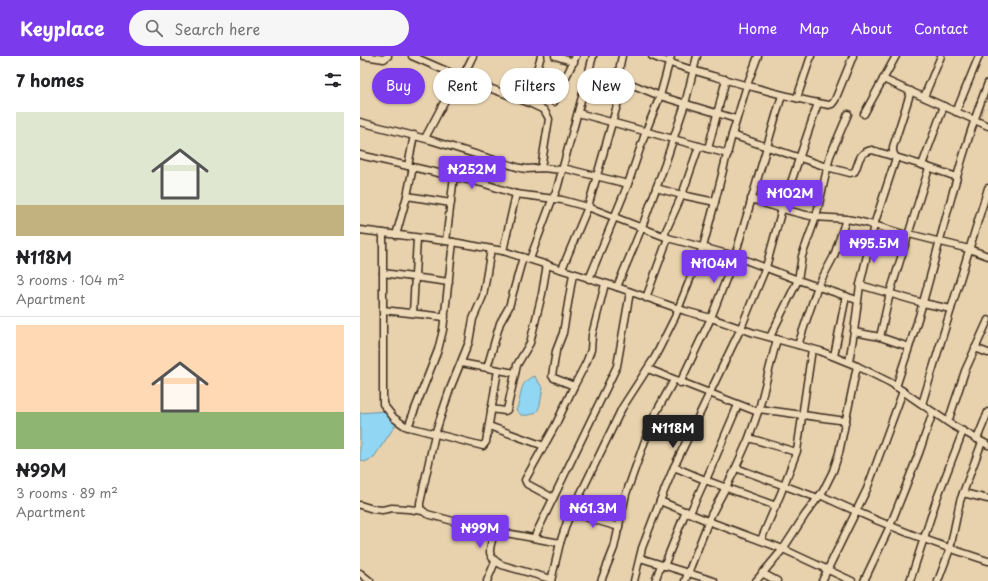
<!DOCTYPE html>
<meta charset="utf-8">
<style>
body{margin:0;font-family:"Playpen Sans",sans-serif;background:#f6f6f6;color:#202124;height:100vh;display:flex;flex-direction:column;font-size:15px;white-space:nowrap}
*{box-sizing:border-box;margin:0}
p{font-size:13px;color:#757577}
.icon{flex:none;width:22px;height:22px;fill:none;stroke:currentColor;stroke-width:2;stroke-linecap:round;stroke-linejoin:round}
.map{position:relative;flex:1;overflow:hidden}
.panel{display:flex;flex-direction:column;background:#fff;width:360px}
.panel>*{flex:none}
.top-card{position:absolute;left:12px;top:12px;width:380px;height:36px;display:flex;gap:8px}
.price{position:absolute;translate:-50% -34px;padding:0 9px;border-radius:4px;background:#7c3aed;color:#fff;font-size:13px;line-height:26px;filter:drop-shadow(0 1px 2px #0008)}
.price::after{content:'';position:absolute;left:50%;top:24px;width:12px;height:9px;margin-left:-6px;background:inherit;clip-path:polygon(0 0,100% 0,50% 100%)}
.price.on{background:#222;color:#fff}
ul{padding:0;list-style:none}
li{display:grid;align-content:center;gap:8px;height:212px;padding:0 16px}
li+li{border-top:1px solid #e0e0e0}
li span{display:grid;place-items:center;height:124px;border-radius:0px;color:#555}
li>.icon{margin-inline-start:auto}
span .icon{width:72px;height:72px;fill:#fffc;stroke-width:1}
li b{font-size:17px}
h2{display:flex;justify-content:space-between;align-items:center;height:48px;padding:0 16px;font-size:17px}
.tag{padding:0 14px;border-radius:18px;background:#fff;box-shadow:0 1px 3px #0004;font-size:14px;line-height:36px}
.tag.on{background:#7c3aed;color:#fff}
header{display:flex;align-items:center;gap:24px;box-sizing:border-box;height:56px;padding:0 20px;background:#7c3aed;color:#fff}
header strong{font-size:19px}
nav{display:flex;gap:22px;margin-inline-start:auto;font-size:14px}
.search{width:280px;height:36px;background:#f6f6f6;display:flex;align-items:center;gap:10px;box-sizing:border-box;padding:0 14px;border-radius:22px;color:#757577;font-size:15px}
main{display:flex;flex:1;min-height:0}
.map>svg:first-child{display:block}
.water{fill:#91d6f3;stroke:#6f919e}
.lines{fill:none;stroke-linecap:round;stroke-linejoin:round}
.minor-casing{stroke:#3b2a1e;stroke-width:9}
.minor{stroke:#eedab8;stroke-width:6}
</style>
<header>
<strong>Keyplace</strong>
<div class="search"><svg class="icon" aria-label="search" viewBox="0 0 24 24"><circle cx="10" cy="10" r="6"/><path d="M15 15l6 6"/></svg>Search here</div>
<nav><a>Home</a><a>Map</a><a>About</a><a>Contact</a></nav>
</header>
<main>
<section class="panel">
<h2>7 homes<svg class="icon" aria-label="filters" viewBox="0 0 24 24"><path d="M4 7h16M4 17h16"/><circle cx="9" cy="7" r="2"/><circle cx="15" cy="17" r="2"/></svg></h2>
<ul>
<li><span style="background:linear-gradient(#dfe7d0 75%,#c2b280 0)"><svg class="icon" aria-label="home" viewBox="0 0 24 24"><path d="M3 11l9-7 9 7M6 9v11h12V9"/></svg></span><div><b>₦118M</b><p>3 rooms · 104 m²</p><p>Apartment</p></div></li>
<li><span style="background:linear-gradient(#ffd9b3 70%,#8fb573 0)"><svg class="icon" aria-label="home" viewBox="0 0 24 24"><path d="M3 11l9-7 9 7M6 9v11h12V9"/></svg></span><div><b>₦99M</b><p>3 rooms · 89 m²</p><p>Apartment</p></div></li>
</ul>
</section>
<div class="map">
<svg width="628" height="525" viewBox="0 0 628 525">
<rect width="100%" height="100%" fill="#e8d2ae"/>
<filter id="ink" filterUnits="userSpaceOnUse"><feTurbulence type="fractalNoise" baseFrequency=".025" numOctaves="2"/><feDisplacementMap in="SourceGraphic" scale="8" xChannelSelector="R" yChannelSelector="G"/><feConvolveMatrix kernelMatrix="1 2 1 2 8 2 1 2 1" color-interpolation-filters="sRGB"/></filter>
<g filter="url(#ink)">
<g class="water">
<path d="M174,320L183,332C179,348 183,361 161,359L156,354C163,341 157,327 174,320Z"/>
<path d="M25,355L35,365V370L14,401L5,406L0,404V357Z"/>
</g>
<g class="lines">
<defs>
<g id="minor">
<path d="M4,0L24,3L28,0"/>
<path d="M52,0L98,20"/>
<path d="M195,0L214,6"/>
<path d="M262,0C260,9 257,17 264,25L300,40L376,63"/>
<path d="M292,0C318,11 346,18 374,26C405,34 437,44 469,49L472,48L475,44L493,0"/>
<path d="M102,22L167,46L184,54L187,59L189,63L181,112"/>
<path d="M523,23L628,70"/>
<path d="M564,41L581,0"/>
<path d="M437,42L451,0"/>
<path d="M167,46L181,0"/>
<path d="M194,46L216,0"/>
<path d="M596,56L619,0"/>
<path d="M218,57L368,98"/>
<path d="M504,58L536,0"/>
<path d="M0,66L70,84L160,112L167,113L183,112L202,114"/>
<path d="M372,79L467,111L490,117L494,116L495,115C500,104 498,97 512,94L562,109L597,121"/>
<path d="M65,82L98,20L102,22L113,0"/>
<path d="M339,90L322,139L355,146"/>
<path d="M348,93L366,23"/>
<path d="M0,99L122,127L156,138L202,144L228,151L308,182L375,200L438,224L497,244"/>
<path d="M562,109L584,50"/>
<path d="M48,110L54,79"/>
<path d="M203,112L268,128"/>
<path d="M47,140L91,147"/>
<path d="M391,143C412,150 434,157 456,161C466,162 476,162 486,163C507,166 528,173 548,180"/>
<path d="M0,174L93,186L143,195L257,231L325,255L351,262L394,277L460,295L497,310L531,327L592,369L628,389"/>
<path d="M23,177V348L34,362L45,370L123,390L126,386L138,314"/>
<path d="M549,178L609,193L628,200"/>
<path d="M36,179L47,140L53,111"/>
<path d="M86,185L94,120"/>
<path d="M143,195L156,138"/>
<path d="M170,203L192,144L197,133L233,0"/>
<path d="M202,213L228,151L264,25"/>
<path d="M23,217L89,226"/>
<path d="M213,218L203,277L196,295L192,320L194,322L214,330"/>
<path d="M229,223L268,128L286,75L300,40L311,0"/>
<path d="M500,229L563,247L591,253"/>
<path d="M257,231L282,171L305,108L325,48L337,0"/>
<path d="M286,242L308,182L304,179L322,139L296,132"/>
<path d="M23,254L85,261"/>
<path d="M53,257L57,182"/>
<path d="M494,276L520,281L549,291"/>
<path d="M410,281L438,224L442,200L456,161L470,100L488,58"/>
<path d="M520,281L530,237L569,112"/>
<path d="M438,289L458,230L474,200L486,163"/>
<path d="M615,292L628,297"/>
<path d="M474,300L486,240"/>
<path d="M489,306L494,276L500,229L514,169L536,102L533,96V91L551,35"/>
<path d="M101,307L155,317"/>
<path d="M127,312L140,267L149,251L163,201"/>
<path d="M288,313L398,356"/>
<path d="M320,327L351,262L375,200L422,39"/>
<path d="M536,331C545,303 555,275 563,246C584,173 600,98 628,27"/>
<path d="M562,348L628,132"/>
<path d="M131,353L145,355L147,354L157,309L170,287L182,238L187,208"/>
<path d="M399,353L486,365"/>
<path d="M588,366L605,315L628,264"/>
<path d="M129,370L184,390"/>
<path d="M48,371L78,294L83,274L93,186"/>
<path d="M389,382L436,396"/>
<path d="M617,383L628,356"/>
<path d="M314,411L345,424L416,450"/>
<path d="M376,412L458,442"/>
<path d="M346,424L378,349"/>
<path d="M603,437L628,443"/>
<path d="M460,439C515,465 570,487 628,505"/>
<path d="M193,442L167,428L165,424L195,370L214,330L226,307L231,294L232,279L245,228"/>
<path d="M300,445L348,465L423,493L492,525"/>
<path d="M0,449L13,453L22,454L32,452L48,453L63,455L67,458L119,472L200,487"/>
<path d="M63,455L60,452V447L75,378L90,333L109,286L113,263L123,240L131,193"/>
<path d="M211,457L259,471"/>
<path d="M330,457L345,424"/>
<path d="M135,475C130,492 124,500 142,509L191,523"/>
<path d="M174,482L257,310L270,236"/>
<path d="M401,484L421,437L437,395L452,293"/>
<path d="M280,502L354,525"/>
<path d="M304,510L326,455"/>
<path d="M0,517L10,525"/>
<path d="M402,517L417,525"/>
<path d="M127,525L135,506"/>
<path d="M191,525L200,487L207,466L262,352L295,301L315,261L336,208L343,191L355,146L372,79L387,29L398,0"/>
<path d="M241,525L254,492L266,438L293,362L314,324"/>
<path d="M274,525L282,492L300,445L314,411L381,272L406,211L422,153L458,47"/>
<path d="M295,525L301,509"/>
<path d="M325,525L351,459L373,418L389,382L399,353L417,283"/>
<path d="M396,525L423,493L445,459L463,435L473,415L479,397L497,310"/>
<path d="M462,525L507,433L543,335"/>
<path d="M504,525L530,470L559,397L573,356"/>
<path d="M550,525L576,445L603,375"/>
<path d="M578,525L590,493L600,445L622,386"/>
</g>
</defs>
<use href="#minor" class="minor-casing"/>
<use href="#minor" class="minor"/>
</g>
</g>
</svg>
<b class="price" style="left:112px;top:134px">₦252M</b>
<b class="price" style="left:430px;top:158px">₦102M</b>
<b class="price" style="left:514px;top:208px">₦95.5M</b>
<b class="price" style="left:354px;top:228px">₦104M</b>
<b class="price on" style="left:313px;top:393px">₦118M</b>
<b class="price" style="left:233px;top:473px">₦61.3M</b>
<b class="price" style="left:120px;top:493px">₦99M</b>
<div class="top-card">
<a class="tag on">Buy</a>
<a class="tag">Rent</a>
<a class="tag">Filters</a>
<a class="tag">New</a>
</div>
</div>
</main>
